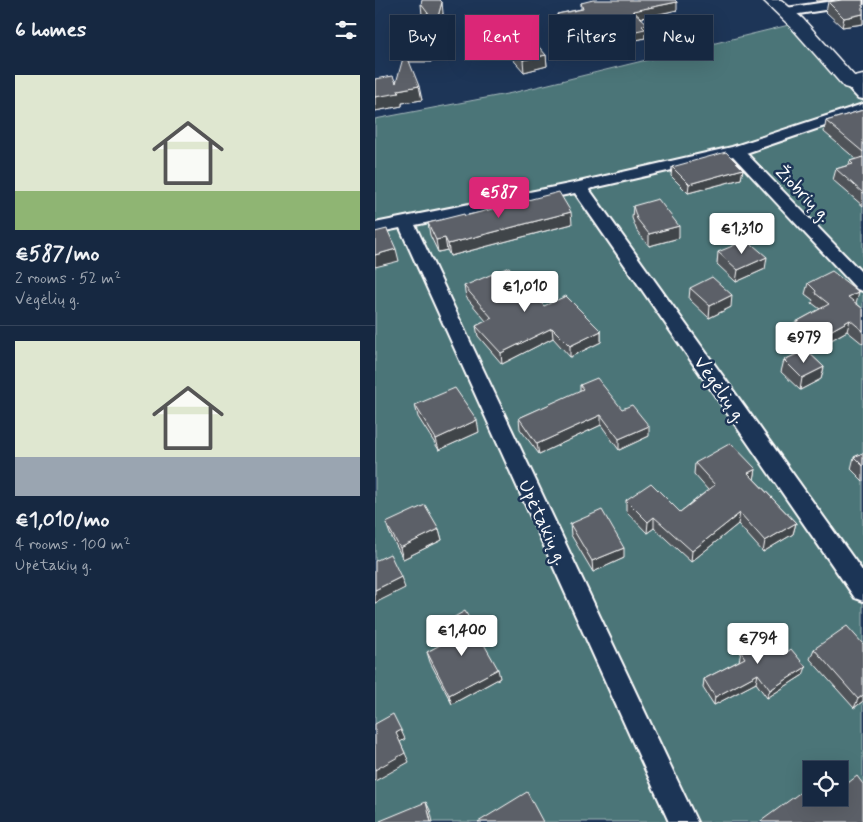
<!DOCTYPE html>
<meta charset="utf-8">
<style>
body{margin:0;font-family:Mynerve,sans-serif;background:#1f3048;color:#f1f3f6;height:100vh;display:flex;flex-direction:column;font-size:19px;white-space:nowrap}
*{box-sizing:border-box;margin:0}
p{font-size:16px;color:#9ea6b1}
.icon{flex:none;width:28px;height:28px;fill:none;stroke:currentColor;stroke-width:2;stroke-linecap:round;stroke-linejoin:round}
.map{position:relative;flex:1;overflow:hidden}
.panel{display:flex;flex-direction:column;background:#162841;width:375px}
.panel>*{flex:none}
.guide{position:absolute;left:15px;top:15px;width:398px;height:45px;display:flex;gap:10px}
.buttons{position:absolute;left:428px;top:761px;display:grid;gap:10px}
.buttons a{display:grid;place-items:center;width:45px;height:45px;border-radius:0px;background:#162841;box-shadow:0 5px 20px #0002,0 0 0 1px #35445a;font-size:25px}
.price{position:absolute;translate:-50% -42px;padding:0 11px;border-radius:5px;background:#fff;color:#222;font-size:16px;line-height:32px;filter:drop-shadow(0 1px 2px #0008)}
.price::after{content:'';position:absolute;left:50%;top:30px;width:15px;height:11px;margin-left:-8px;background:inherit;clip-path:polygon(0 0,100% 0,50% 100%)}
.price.active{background:#db2777;color:#fff}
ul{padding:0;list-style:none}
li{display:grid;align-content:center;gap:10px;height:265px;padding:0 15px}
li+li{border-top:1px solid #35445a}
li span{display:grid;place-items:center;height:155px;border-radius:0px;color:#555}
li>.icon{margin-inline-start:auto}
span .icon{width:90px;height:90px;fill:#fffc;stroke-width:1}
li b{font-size:21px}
h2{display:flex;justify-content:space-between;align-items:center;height:60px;padding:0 15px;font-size:21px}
.chip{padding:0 18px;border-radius:0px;background:#162841;box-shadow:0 5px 20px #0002,0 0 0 1px #35445a;font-size:18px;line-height:45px}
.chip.active{background:#db2777;color:#fff}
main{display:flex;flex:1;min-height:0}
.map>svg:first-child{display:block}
.green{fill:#4c7478;stroke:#a6babc;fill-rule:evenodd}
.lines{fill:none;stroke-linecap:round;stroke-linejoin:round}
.street-casing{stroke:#fff;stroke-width:4}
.secondary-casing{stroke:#fff;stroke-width:3}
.street{fill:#1d3557;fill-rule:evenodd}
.secondary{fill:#1d3557;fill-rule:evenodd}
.wall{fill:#4f5359;stroke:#fff}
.shaded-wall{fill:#404448;stroke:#fff}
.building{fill:#5c6167;stroke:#fff}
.labels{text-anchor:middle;stroke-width:5;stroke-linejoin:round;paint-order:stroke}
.street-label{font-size:19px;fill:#fff;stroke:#1d3557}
</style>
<main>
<section class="panel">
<h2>6 homes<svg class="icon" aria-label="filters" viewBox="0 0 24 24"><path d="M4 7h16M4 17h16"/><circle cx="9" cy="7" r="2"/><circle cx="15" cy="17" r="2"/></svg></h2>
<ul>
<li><span style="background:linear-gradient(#dfe7d0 75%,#8fb573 0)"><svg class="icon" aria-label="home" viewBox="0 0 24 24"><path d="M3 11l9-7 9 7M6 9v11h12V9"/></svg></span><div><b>€587/mo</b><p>2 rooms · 52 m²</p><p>Vėgėlių g.</p></div></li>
<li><span style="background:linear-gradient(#dfe7d0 75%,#9aa5b1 0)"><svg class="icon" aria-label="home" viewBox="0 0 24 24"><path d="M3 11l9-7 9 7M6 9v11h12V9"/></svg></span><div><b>€1,010/mo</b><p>4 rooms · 100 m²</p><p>Upėtakių g.</p></div></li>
</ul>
</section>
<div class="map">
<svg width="488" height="822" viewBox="0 0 488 822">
<rect width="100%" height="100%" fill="#1d3557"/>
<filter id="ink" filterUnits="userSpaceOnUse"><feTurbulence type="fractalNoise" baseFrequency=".02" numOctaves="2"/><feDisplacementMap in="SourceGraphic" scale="10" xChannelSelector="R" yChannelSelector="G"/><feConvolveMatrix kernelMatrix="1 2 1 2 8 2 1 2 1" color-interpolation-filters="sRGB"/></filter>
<g filter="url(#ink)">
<path class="green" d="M422,23L488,90V822H0V119L137,93ZM436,770H464V798H436Z"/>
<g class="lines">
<defs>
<g id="street">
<path d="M465,0H488V4L411,16L405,12L411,8Z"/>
<path d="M476,79L481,80L488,87V99L483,98L469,83Z"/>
<path d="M488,104V113L371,153L488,274V291L482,289L358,156L214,189L488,572V601L480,598L200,193L40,225L322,822H294L25,228L0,233V223L204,182L357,147Z"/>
</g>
<path id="secondary" d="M388,0H406L428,19L480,77L488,75V87L476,89L469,87L416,27Z"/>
</defs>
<use href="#street" class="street-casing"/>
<use href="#secondary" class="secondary-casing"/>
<use href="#street" class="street"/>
<use href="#secondary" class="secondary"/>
</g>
<g class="wall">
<path d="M488,0V24L467,27L451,12L453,2Z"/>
<path d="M206,3L302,10L266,18L273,33L270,34V38L209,52L182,23V14L206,9Z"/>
<path d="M46,4L68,13L63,35L47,15Z"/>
<path d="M118,27L171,55L172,66L149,72L119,38Z"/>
<path d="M60,45L56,62H34L47,100L27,103V106L0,111V79L21,83L33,58L31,51Z"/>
<path d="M488,110V206L458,180L461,169L474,165L475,161L481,159L449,132L451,121Z"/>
<path d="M297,167L368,169L366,179L313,193L296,176Z"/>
<path d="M258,206L304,238L274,246L262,231L257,218Z"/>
<path d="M90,216L197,224L75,256L72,250L63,252L55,235L53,223Z"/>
<path d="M343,252L390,269L361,282L342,264Z"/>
<path d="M433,283L481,303L488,309V344L472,331L434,353L449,367L446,379L425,390L406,372L409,360L422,354L406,339L408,329L445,309L437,303L438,300L430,294Z"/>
<path d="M89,286L169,306L226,331V342L195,357L178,338L127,364L103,336L101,326L111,321L91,297Z"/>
<path d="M315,288L356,307L334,318L314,299Z"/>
<path d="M205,385L247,409L274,436L244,450L226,425L164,454L145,429L144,418L205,391Z"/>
<path d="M40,405L104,432L64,450L43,417Z"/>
<path d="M488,453V481L476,469L479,457Z"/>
<path d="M320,463L381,469L379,479L421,523L418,534L388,552L363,524L316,562L279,528L272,533L251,511V500L305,512L333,490L319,474Z"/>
<path d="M11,523L64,529L67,540L28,559L15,534Z"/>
<path d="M195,524L249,558L218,572L196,535Z"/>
<path d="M74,620L125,678L77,704L55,662L52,652L80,637L77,630Z"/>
<path d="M369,639L428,675L392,698L381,683L339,705L328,688L329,679L364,661L366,652L369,651L367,648Z"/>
<path d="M439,649L488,701L479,708L435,659Z"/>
</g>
<g class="shaded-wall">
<path d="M442,0H452L441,2Z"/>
<path d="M67,2L68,13L63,35L61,24Z"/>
<path d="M302,2V10L258,20V11Z"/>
<path d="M488,14V24L467,27L469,18Z"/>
<path d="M273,24V33L270,34V38L209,52V43Z"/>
<path d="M58,34L60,45L56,62L54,51Z"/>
<path d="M171,55L172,66L149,72L148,60Z"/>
<path d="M44,86L47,100L27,103V106L0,111V97L23,90Z"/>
<path d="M368,169L366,179L313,193L314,184Z"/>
<path d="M196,212L197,224L75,256L73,244Z"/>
<path d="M304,226V238L274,246V234Z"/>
<path d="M70,238L72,250L63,252L61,240Z"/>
<path d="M21,249L24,261L0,267V255Z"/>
<path d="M392,257L390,269L361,282L363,270Z"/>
<path d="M484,292L481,303L471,308L473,297Z"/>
<path d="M357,295L356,307L334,318L335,306Z"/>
<path d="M475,320L472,331L426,357L428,346Z"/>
<path d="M177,328L178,338L127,364L126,353Z"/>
<path d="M226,331V342L195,357V346Z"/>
<path d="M449,367L446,379L425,390L427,378Z"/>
<path d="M226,415V425L164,454L162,444Z"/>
<path d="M102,420L104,432L64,450L61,439Z"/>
<path d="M274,426V436L244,450V439Z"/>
<path d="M381,469L379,480L373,473Z"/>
<path d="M365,513L363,524L316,562L317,551Z"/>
<path d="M279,517V528L272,533L273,522Z"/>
<path d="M421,523L418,534L388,552L390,541Z"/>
<path d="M64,529L67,540L28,559L25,548Z"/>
<path d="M249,548V558L218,572L217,561Z"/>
<path d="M26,577L30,588L0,603V590Z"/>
<path d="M431,667L428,675L392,698L395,690Z"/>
<path d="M123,669L125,678L77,704L74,695Z"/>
<path d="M383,674L381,683L339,705L340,697Z"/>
<path d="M488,695V701L479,708L483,699Z"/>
<path d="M26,730L30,739L25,742L34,762L0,781V770L21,733Z"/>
<path d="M51,802L55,810L58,822H56Z"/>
</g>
<g class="building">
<path d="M47,0H65L67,2L61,24L46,4Z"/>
<path d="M218,0H300L302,2L258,11L273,24L267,26L270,29L209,43L182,14L208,9L206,3Z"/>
<path d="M467,0H488V14L469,18L453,2Z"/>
<path d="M138,23L148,33H152L171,55L148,60L118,27Z"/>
<path d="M39,27L58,34L54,51H31Z"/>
<path d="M30,51L44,86L23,90L24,93L0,97V79L18,76L21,83Z"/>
<path d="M488,110V152L451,121Z"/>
<path d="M351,152L368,169L314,184L297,167Z"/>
<path d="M488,157V193L461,169L478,164L475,161Z"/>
<path d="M184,192L196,212L73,244L70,238L61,240L53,223L89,214L90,216Z"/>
<path d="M283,199L304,226L274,234L262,219L258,206Z"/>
<path d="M12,229L21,249L0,255V232Z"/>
<path d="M372,240L392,257L363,270L343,252Z"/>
<path d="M134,267L169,306L191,296L226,331L195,346L177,328L126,353L101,326L117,318L89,286Z"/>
<path d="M457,271L484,292L473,297L488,309V331L475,320L428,346L408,329L454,304L440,293L441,291L433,283Z"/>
<path d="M337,277L357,295L335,306L315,288Z"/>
<path d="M431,350L449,367L427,378L409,360Z"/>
<path d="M222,378L247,409L257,405L274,426L244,439L226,415L162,444L144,418L208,389L205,385Z"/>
<path d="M80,388L102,420L61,439L40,405Z"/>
<path d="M356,443L381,469L373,473L421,523L390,541L365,513L317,551L279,517L273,522L251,500L276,483L305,512L340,485L320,463Z"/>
<path d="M488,453V466L479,457Z"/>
<path d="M50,505L64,529L25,548L11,523Z"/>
<path d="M227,510L249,548L217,561L195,524Z"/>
<path d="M15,554L26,577L0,590V561Z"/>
<path d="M90,611L123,669L74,695L52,652L82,636L74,620Z"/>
<path d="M389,626L411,653L416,649L431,667L395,690L383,674L340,697L329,679L370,658L366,652L375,647L369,639Z"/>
<path d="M472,626L488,644V695L483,699L439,649Z"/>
<path d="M18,714L26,730L21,733L30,753L0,770V724Z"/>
<path d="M482,776L488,784V822H387L386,821L430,789L443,805L453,798H464V790Z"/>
<path d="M152,792L168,822H103Z"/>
<path d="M51,802L56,822H6L5,821Z"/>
</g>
</g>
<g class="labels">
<g class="street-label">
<text transform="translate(429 193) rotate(46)" y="7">Žiobrių g.</text>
<text transform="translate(346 389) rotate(55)" y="7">Vėgėlių g.</text>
<text transform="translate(169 522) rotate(65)" y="7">Upėtakių g.</text>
</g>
</g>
</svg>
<div class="buttons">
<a><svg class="icon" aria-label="locate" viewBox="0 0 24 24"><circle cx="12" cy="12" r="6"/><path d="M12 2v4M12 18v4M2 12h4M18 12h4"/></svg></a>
</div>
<b class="price active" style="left:124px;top:219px">€587</b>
<b class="price" style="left:367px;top:255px">€1,310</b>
<b class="price" style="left:150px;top:313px">€1,010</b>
<b class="price" style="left:429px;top:364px">€979</b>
<b class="price" style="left:87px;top:657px">€1,400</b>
<b class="price" style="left:383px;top:665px">€794</b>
<div class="guide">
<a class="chip">Buy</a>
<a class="chip active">Rent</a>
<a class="chip">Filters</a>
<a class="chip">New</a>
</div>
</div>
</main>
